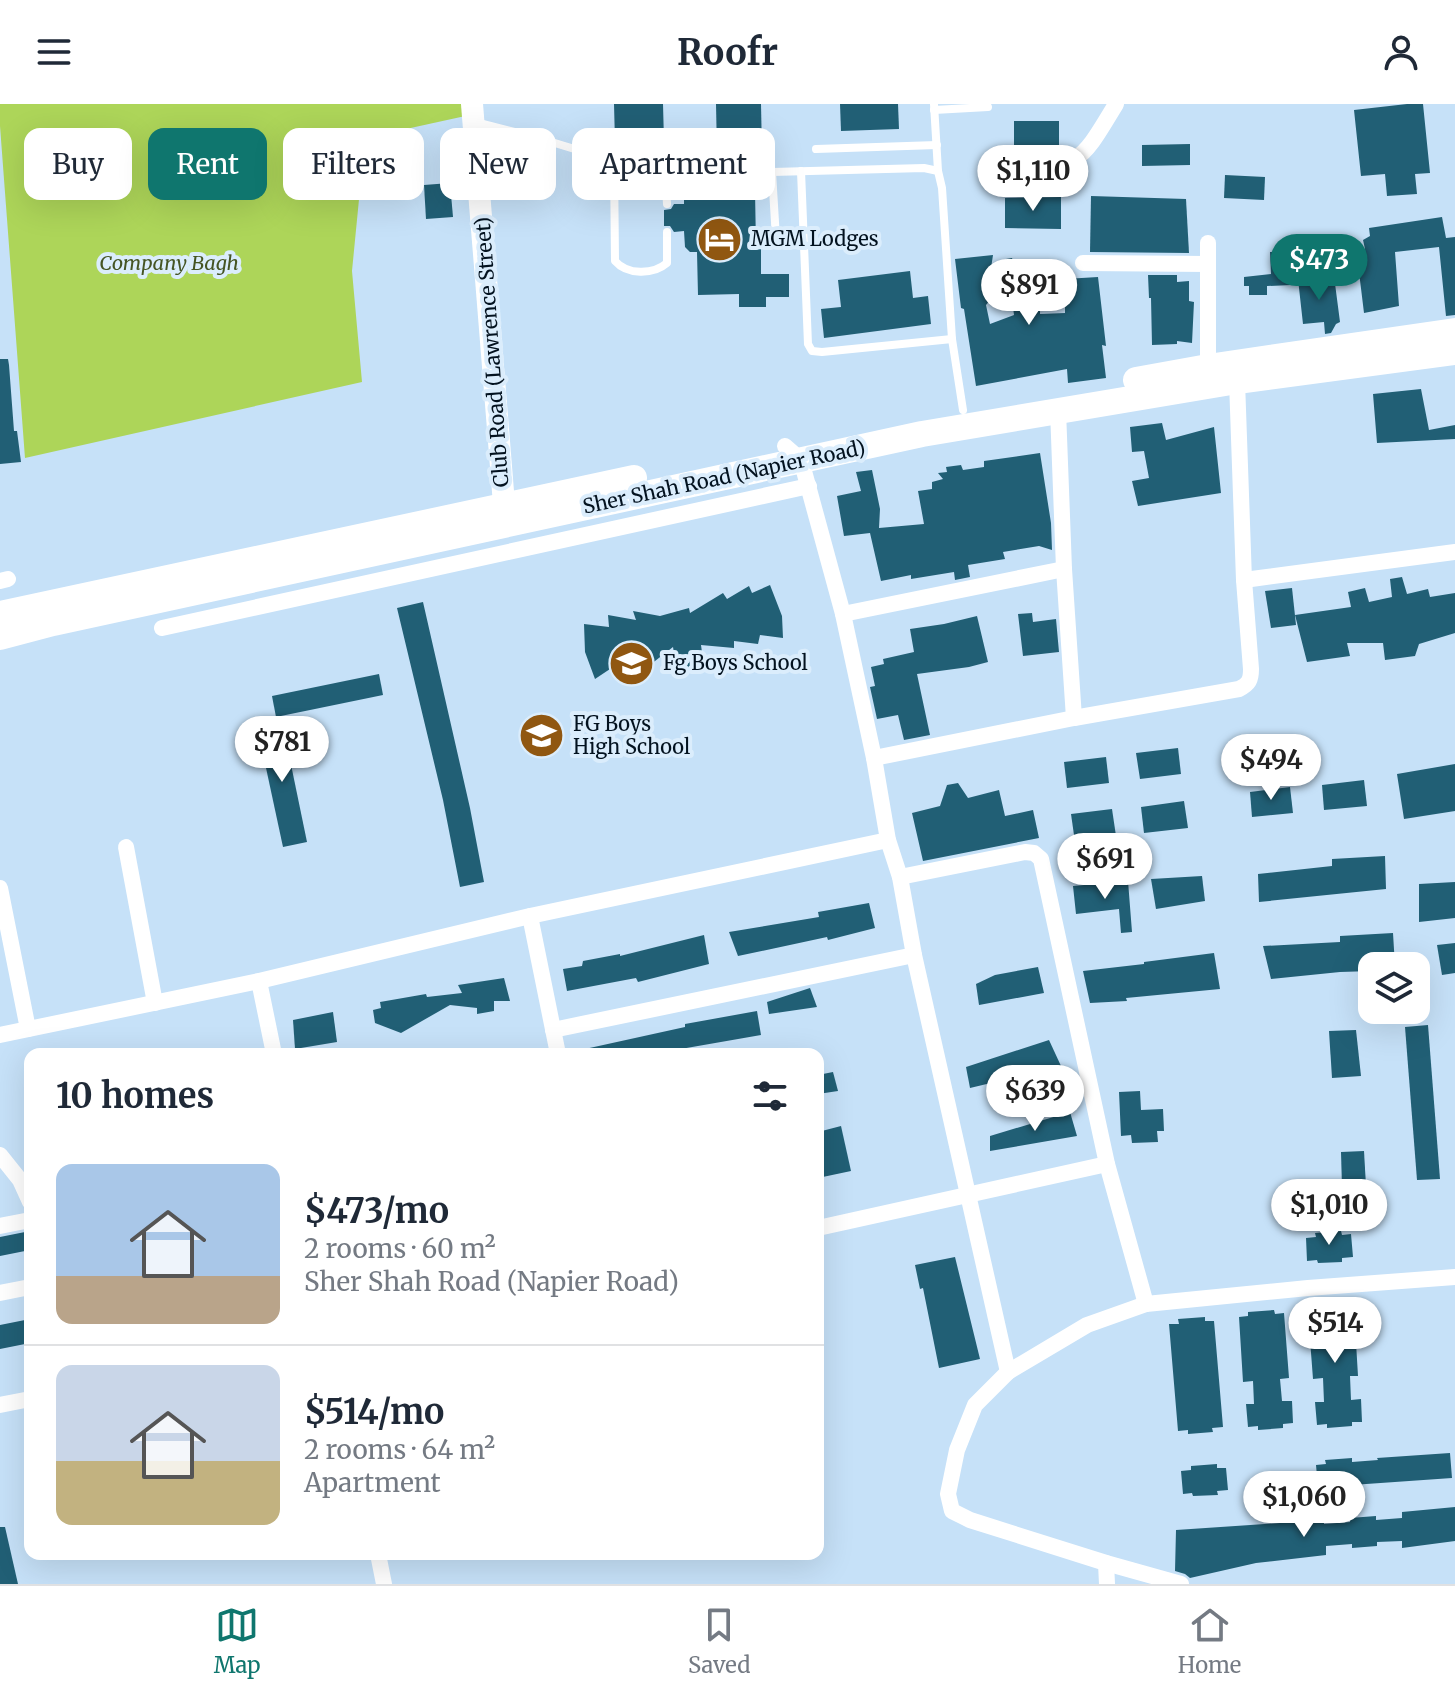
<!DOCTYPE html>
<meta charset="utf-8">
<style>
body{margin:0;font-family:Merriweather,serif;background:#f2f2f3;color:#1f2937;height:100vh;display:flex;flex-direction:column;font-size:30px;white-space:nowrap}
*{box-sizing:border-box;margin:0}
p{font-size:26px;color:#747a83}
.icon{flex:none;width:44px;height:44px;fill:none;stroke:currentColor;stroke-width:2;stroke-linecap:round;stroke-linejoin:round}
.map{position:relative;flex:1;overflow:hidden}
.sheet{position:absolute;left:24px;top:944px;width:800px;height:512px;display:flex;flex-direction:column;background:#fff;border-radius:16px;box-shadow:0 8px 32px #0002}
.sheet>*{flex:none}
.banner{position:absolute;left:24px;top:24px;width:800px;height:72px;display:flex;gap:16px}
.fabs{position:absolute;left:1358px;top:848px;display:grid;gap:16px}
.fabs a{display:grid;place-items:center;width:72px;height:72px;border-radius:16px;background:#fff;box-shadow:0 8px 32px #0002;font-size:40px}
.price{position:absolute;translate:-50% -68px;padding:0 18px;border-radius:28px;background:#fff;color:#222;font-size:26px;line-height:52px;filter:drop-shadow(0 2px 4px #0008)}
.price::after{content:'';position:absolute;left:50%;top:48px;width:24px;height:18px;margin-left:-12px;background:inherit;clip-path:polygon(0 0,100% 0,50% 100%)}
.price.active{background:#0f766e;color:#fff}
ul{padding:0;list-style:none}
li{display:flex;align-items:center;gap:24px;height:200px;padding:0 32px}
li+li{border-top:2px solid #e0e1e3}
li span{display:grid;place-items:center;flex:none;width:224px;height:160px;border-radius:16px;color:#555}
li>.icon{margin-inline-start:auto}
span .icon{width:96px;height:96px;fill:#fffc;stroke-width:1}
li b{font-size:34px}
h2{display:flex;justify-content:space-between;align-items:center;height:96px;padding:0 32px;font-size:34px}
.chip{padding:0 28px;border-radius:16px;background:#fff;box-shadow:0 8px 32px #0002;font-size:28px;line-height:72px}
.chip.active{background:#0f766e;color:#fff}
header{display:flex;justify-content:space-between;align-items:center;height:104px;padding:0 32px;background:#fff;font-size:36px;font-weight:700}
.tab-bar{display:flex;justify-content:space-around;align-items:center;height:112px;border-top:2px solid #e0e1e3;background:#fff;font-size:22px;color:#747a83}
.tab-bar a{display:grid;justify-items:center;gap:4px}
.tab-bar .active{color:#0f766e}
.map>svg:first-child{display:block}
.green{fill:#add559}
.building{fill:#215f75;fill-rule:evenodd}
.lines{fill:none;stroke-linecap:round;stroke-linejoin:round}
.lane{stroke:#fff;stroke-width:8}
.street{stroke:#fff;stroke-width:16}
.secondary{stroke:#fff;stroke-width:22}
.primary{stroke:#fff;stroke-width:26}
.labels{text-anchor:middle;stroke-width:8;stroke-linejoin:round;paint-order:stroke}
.poi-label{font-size:20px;fill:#03121f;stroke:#dbedfc;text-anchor:start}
.park-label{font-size:20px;font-style:italic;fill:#455524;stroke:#dbedfc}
.street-label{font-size:20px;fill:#03121f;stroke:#dbedfc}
</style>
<header><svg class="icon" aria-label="menu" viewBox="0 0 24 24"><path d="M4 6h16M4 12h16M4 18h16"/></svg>Roofr<svg class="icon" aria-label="person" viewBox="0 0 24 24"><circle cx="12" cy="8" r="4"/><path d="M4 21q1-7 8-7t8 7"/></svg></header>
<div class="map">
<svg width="1455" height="1480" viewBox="0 0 1455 1480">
<rect width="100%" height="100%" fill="#c6e1f8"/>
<path class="green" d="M0,0H478L479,9L365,34L352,167L362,278L25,354L0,22Z"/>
<g class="building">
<path d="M614,0H663L664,37H646V56L631,53V38H615Z"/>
<path d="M716,0H761L762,47L717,48Z"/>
<path d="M840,0H898L899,25L841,27Z"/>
<path d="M1407,0H1423L1430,69L1415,70L1417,90L1387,92L1385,70L1361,72L1354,6Z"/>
<rect x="1014" y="17" width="45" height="25"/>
<path d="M1190,40V61L1142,62V41Z"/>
<path d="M1225,71L1265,73L1264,96L1224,94Z"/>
<path d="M450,79L453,113L426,115L424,81Z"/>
<path d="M751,81L755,87L756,142H761V170H789V193H766V203H739V190L698,191L697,148H690L685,143L684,127L674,128L670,122H664V106L671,105L674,100H684V86L689,82Z"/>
<path d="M1091,92L1186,95L1189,149L1090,148Z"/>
<path d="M1061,93V125L1005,124V94Z"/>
<path d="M1442,113L1446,134L1455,133V211L1446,212L1439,143L1395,148L1399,202L1364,209L1359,168L1363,167L1359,146L1365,145L1363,136L1370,132L1369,124Z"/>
<path d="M1290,147L1291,181L1267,182V191H1249V182H1244V173L1271,170L1270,148Z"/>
<path d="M993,151L990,171L1008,172L1006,155L1012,154L1024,190L1026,206L1040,203V210L1065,209V175L1098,173L1106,242L1102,241L1106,274L1068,279L1067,265L976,282L964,205L961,204L955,155ZM1011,188L1014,211L990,220L986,201L992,194Z"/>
<path d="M910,167L913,194L928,192L931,220L824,234L821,205L841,203L838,176Z"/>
<path d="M1148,171H1177V178L1189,177V197L1194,198L1192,239L1177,237V240L1152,241L1151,194H1149Z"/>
<path d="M1334,172L1340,218L1336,220L1331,229L1325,230L1324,218L1303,220L1298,175Z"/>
<path d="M0,255H8L9,261L14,327H17L21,358L0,360Z"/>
<path d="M1421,285L1429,326L1455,321V335L1377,339L1373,290Z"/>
<path d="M1162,319L1166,336L1214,323L1221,389L1138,402L1132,377L1149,374L1144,347L1132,348L1130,323Z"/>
<path d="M1040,349L1051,419L1052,446L1039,442L1003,448L1005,455L968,461L970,473L955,476L954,468L911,475V471L881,477L870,429L844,432L837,392L861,387L856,368L872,366L880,405L879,424L924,420L918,387L932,385V378L943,375L938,369L947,368L946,363L961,361L963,366L984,363V357Z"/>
<path d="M1402,473L1407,490L1428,485L1430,493L1455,489V529L1419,540L1415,552L1385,556L1383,539H1347L1350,552L1307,558L1295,511L1351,503L1348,488L1365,484L1369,498L1392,493L1390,475Z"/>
<path d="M770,481L782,512L783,534L760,531L758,540L734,537V544L701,541L704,563L677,567L673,543L646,564L644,557L620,571L616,561L595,575L585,548L584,520L609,523L608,511L636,516L633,507L660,512L689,504L690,509L723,489L727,495L749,482L752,489Z"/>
<path d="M1292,484L1296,521L1271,524L1265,487Z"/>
<path d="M423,498L470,704L484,778L460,783L443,696L397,504Z"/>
<path d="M1032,509L1033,518L1056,515L1059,548L1023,552L1018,510Z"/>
<path d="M977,512L988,558L969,563L917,570L930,631L904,636L898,611L877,615L870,583L875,582L871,563L884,560L883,555L914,548L910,525L944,520Z"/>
<path d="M379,570L383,591L276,613L272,592Z"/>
<path d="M282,617L307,738L283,743L257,622Z"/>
<path d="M1178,644L1181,670L1140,675L1136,649Z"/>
<path d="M1106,653L1109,679L1067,684L1064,658Z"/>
<path d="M1455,660V707L1404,715L1397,670Z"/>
<path d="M1364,676L1367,702L1324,706L1322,681Z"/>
<path d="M958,679L968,694L999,686L1005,712L1033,706L1039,734L923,757L912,709L940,702L947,681Z"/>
<path d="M1290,683L1293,709L1252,713L1250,688Z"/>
<path d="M1184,697L1188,724L1144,729L1141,703Z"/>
<path d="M1112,705L1116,732L1075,738L1071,710Z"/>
<path d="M1385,752L1386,785L1259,798L1258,770L1332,762V755Z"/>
<path d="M1202,772L1205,797L1156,805L1151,775Z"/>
<path d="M1128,777L1132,828L1121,829L1119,805L1076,810L1073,782Z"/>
<path d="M1455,778V814L1419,818V780Z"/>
<path d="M869,799L875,824L828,836L827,833L738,852L729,828L819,813L818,808Z"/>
<path d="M1393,829L1395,862H1372V867L1340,868L1271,875L1263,842L1340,838V832Z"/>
<path d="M704,831L709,860L638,878L636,874L567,887L563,865L582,862L583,857L620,850V852Z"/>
<path d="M1455,839V869L1442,871L1437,841Z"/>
<path d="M1214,849L1220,885L1126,894L1127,897L1090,899L1083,867L1144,860V858Z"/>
<path d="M1038,863L1044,889L979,901L976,880L995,871Z"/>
<path d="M504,874L510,897H494V907L477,910V904L450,901L401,929L375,919L373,906L381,904L380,898L426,890L427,893L462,889L458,881Z"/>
<path d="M810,884L817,903L769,910L767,898Z"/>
<path d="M757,907L761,931L675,946L676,950H586L585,945L685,923V920Z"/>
<path d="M333,908L337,938L295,945L293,916Z"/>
<path d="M1428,921L1440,1075L1417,1076L1405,923Z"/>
<path d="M1356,926L1361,972L1332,974L1329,927Z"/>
<path d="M1049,936L1061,962L970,984L966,963Z"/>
<path d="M833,968L838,987L818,990V971Z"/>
<path d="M1140,987L1141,1006L1163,1005L1164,1027H1157L1158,1038L1132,1039L1131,1031L1121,1032L1119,988Z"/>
<path d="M1070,1008L1077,1032L990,1047V1032Z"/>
<path d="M841,1022L851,1067L818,1074V1028Z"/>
<path d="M1364,1047L1366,1082L1342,1083L1341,1048Z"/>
<path d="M30,1127V1146L0,1152V1133Z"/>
<path d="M1341,1127L1342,1131L1351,1130L1353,1153L1342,1154V1158L1318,1159L1317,1156L1307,1157L1306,1134L1316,1133L1315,1129Z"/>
<path d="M955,1153L980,1255L939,1264L923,1184L920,1185L915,1161Z"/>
<path d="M1344,1201V1206L1354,1205L1358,1272H1350L1351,1296L1361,1295L1362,1318H1352V1322L1327,1324V1320L1317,1321L1315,1298H1324L1323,1274L1313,1275L1308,1209L1318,1208V1204Z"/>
<path d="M1274,1206L1275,1210L1284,1209L1289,1274L1280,1275L1282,1297H1292L1293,1319L1283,1320V1324L1258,1326V1322L1248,1323L1246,1300H1254L1253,1277L1243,1278L1239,1213L1248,1212V1208Z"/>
<path d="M1205,1213V1217H1214L1223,1323L1212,1324L1213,1328L1188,1330V1326L1178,1327L1169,1220H1179L1178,1215Z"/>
<path d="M30,1215V1239L0,1245V1221Z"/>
<path d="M1450,1349L1452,1374L1352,1381V1384L1328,1386L1327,1383H1318L1316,1361L1326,1360L1325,1356L1352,1354V1358L1378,1356L1377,1354Z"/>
<path d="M1217,1360V1364H1226L1228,1386L1217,1387L1218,1391L1193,1392L1192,1389L1183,1390L1181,1367L1191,1366V1362Z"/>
<path d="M1455,1403V1437L1402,1444V1437L1377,1438V1442L1352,1444V1440L1326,1442V1451L1256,1459L1190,1474L1185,1470L1175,1467L1176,1426L1280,1419L1324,1412V1420L1350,1418V1414L1376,1412V1416L1402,1414V1408Z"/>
<path d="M0,1423H5L18,1480H0Z"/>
</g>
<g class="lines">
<g class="lane">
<path d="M934,0L938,67"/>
<path d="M934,6L988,3"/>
<path d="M475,18L535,33L614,57L665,66L667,100"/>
<path d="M816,45L937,41"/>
<path d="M614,57L615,157C627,171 653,171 667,159V128"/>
<path d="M665,66L772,68L924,64L938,67L942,84L952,235L963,306"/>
<path d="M801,67L808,240L812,247L822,248L952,235"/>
<path d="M772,68L776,135"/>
</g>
<g class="street">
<path d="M1008,65C1079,66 1081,58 1116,0"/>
<path d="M1208,139V263"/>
<path d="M1083,159L1208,160"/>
<path d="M1058,306L1064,465L1074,614"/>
<path d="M785,342L801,356L843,510L874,654L888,736L900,773L914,851L1008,1268"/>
<path d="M1244,476L1455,448"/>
<path d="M0,477L8,475"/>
<path d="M843,510L1064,465"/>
<path d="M162,524L809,382"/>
<path d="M874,654L1074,614L1239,585C1249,580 1251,576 1251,565L1244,476L1237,277"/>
<path d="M126,743L155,899"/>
<path d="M900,773L1025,748L1034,749L1041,755L1107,1060L1146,1200"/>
<path d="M0,784L28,925"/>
<path d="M530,812L558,950"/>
<path d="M259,877L274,950"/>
<path d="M553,926L914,851"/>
<path d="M0,931L259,877L530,812L888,736"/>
<path d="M0,1051L20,1076L30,1098"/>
<path d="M0,1122L30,1116"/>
<path d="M818,1124L1107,1060"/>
<path d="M0,1189L30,1183"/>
<path d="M0,1301L30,1295"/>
<path d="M378,1450L384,1480"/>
<path d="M1106,1459L1107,1480"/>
<path d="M1181,1480L1106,1459L970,1416L952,1407L948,1390L957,1346L975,1301L1008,1268L1087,1221L1146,1200L1308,1184L1455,1173"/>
</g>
<path class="secondary" d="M472,0L504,400"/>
<g class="primary">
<path d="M1136,276L1208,263L1455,227"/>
<path d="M0,510L634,374"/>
<path d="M0,533L53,519L922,330L1237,277L1455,248"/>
</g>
</g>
<defs>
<symbol id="hotel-disc" viewBox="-11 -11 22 22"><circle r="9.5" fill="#905711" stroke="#dbedfc"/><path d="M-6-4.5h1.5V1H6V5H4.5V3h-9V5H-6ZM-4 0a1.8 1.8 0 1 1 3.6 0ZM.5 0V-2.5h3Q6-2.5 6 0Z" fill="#fff"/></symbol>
<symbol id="school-disc" viewBox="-11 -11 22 22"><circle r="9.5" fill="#905711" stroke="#dbedfc"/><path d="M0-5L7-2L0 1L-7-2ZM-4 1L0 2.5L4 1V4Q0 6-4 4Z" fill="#fff"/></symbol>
<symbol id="university-disc" viewBox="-11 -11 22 22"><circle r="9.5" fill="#905711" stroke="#dbedfc"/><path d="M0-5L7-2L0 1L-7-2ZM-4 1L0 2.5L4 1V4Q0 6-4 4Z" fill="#fff"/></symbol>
</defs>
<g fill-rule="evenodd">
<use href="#hotel-disc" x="694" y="110" width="51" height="51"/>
<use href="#school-disc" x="606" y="534" width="51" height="51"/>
<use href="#university-disc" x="516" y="606" width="51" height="51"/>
</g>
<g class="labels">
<g class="poi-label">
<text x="751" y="142">MGM Lodges</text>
<text x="663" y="566">Fg Boys School</text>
<text x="573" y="627">FG Boys<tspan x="573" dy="23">High School</tspan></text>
</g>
<g class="park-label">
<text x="169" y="166">Company Bagh</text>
</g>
<g class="street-label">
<text transform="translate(492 248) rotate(-94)" y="7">Club Road (Lawrence Street)</text>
<text transform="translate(724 373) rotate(-12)" y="7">Sher Shah Road (Napier Road)</text>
</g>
</g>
</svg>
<div class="fabs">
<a><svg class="icon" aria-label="layers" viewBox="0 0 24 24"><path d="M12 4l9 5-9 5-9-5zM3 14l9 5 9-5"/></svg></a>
</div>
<b class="price" style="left:1033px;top:109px">$1,110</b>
<b class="price active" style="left:1319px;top:198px">$473</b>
<b class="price" style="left:1029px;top:223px">$891</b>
<b class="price" style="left:282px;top:680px">$781</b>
<b class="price" style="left:1271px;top:698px">$494</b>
<b class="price" style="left:1105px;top:797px">$691</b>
<b class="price" style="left:1035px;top:1029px">$639</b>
<b class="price" style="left:1329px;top:1143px">$1,010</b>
<b class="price" style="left:1335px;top:1261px">$514</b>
<b class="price" style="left:1304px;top:1435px">$1,060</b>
<div class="banner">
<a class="chip">Buy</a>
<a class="chip active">Rent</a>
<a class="chip">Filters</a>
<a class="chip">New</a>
<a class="chip">Apartment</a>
</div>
<section class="sheet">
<h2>10 homes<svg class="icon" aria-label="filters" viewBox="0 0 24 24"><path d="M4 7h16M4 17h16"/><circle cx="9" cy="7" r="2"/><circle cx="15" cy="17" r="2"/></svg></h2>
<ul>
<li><span style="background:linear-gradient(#a9c7e8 70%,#b9a48a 0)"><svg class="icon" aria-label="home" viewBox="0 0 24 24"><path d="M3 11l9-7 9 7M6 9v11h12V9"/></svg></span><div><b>$473/mo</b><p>2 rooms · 60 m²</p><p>Sher Shah Road (Napier Road)</p></div></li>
<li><span style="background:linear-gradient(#c9d6e8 60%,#c2b280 0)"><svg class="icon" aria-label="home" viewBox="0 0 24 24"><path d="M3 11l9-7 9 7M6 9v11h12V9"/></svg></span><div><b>$514/mo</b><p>2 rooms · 64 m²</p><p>Apartment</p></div></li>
</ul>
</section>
</div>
<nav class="tab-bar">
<a class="active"><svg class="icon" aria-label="map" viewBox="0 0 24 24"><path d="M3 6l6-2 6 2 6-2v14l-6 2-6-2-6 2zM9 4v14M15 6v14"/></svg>Map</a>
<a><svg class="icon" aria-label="saved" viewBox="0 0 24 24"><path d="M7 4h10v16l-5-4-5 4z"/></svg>Saved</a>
<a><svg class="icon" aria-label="home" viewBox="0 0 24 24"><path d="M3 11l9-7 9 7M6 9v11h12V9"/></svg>Home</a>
</nav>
